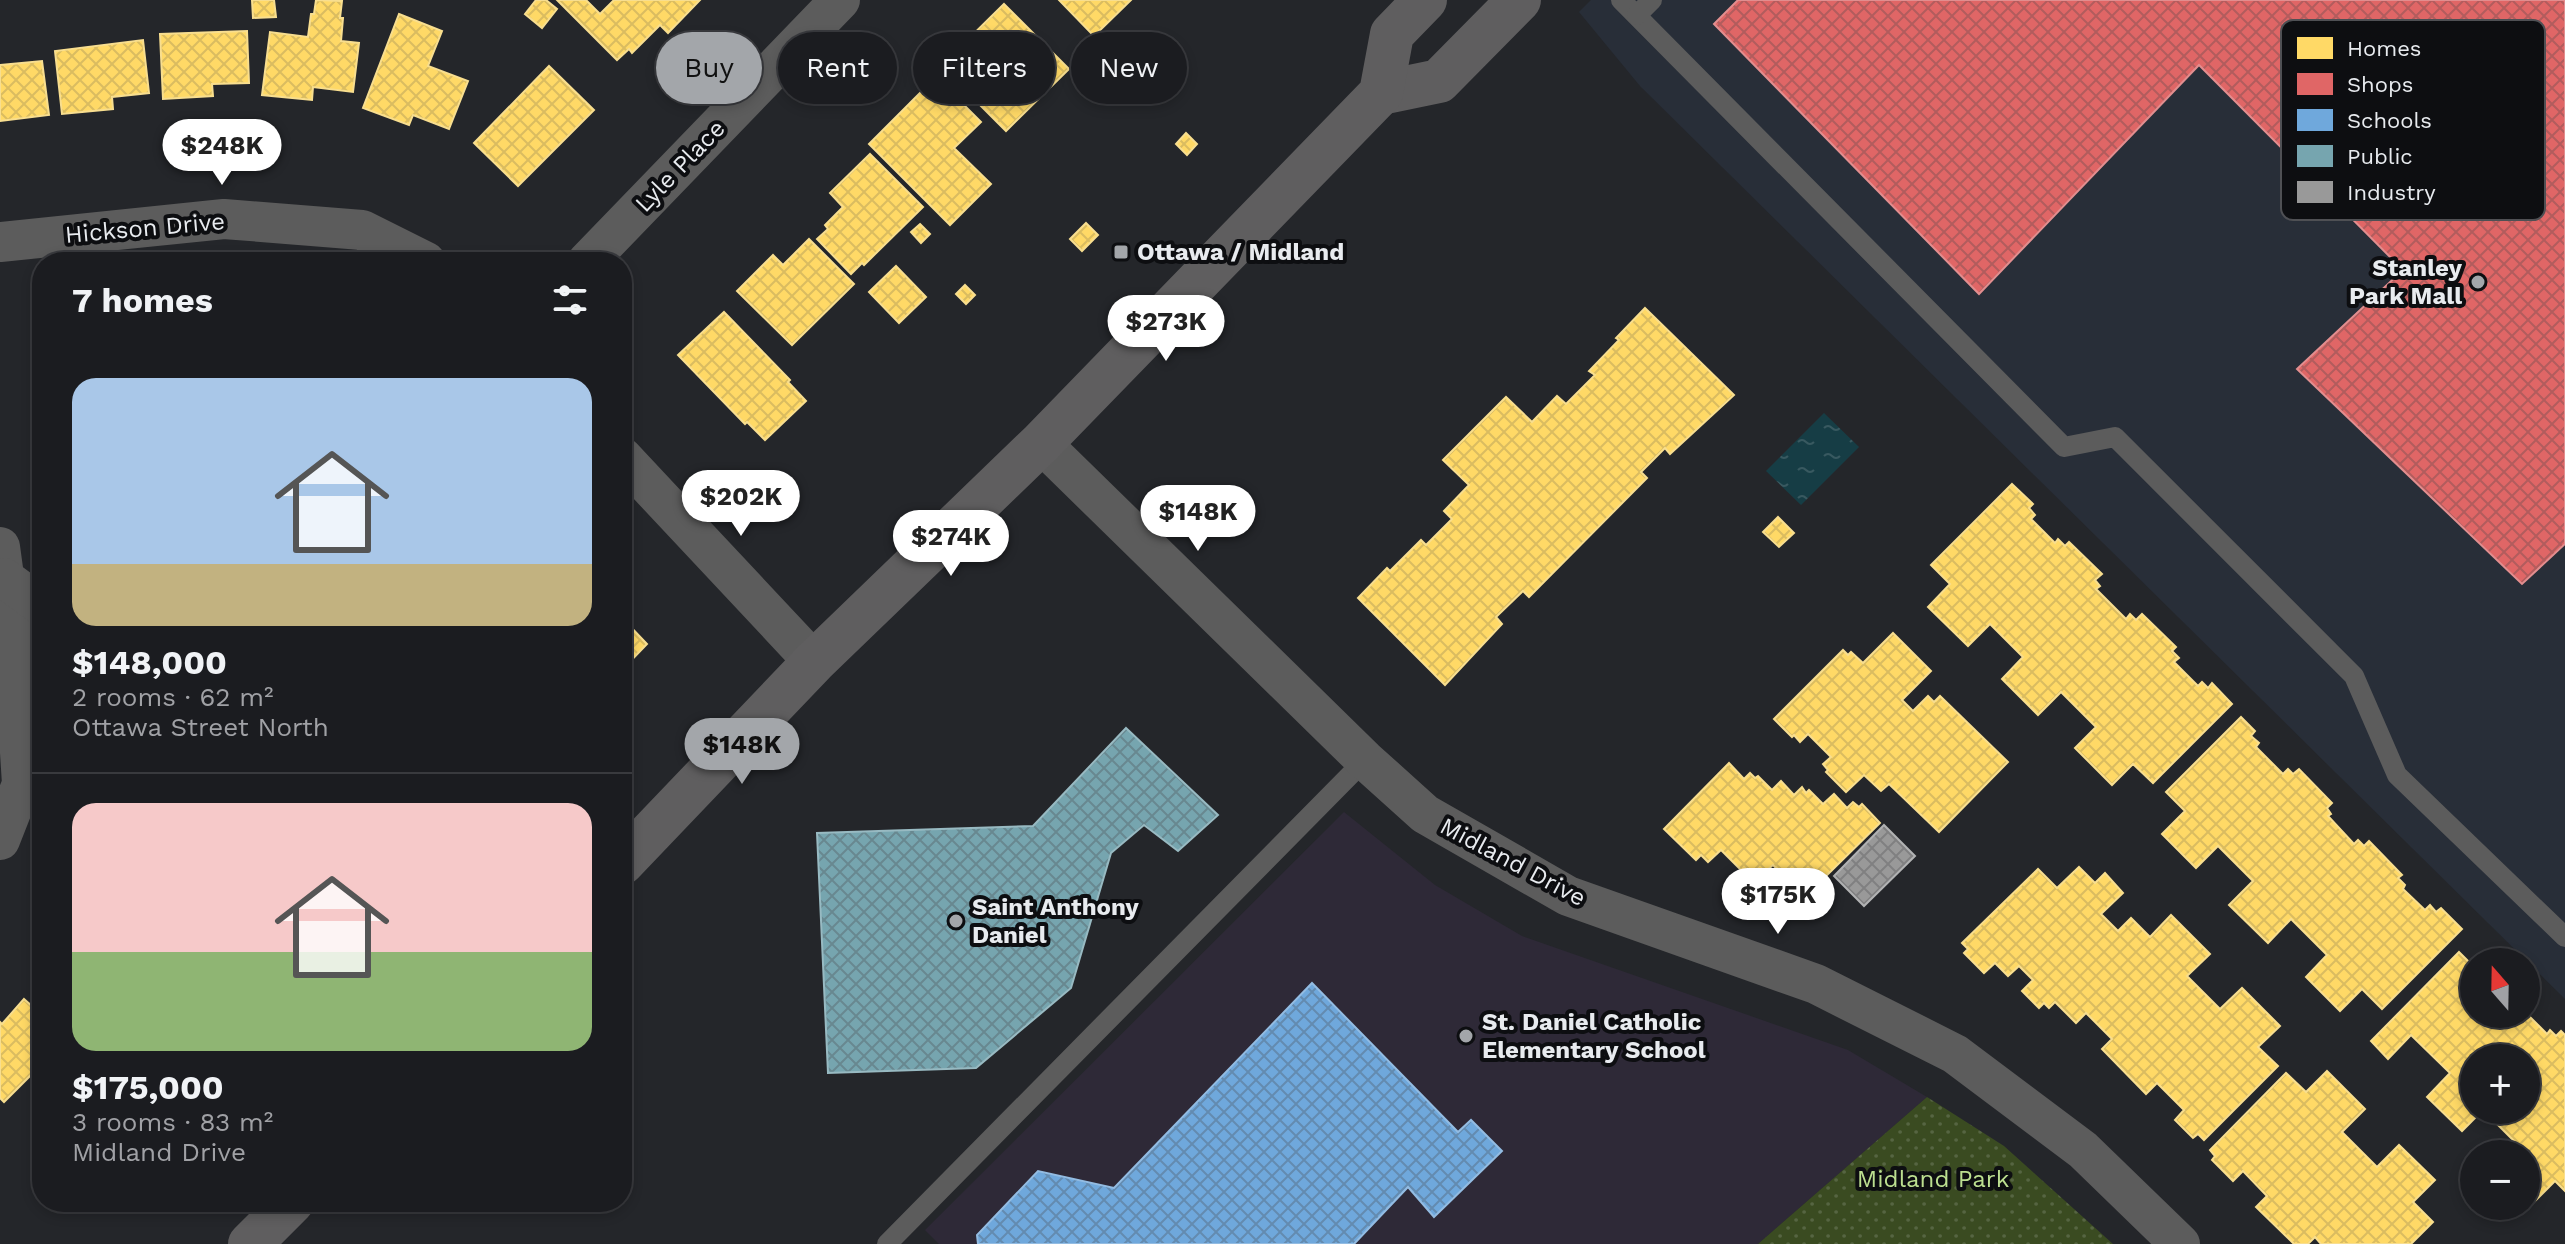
<!DOCTYPE html>
<meta charset="utf-8">
<style>
body{margin:0;font-family:"Work Sans",sans-serif;background:#242529;color:#f1f3f6;height:100vh;display:flex;flex-direction:column;font-size:30px;white-space:nowrap}
*{box-sizing:border-box;margin:0}
p{font-size:26px;color:#a0a1a5}
.icon{flex:none;width:44px;height:44px;fill:none;stroke:currentColor;stroke-width:2;stroke-linecap:round;stroke-linejoin:round}
.map{position:relative;flex:1;overflow:hidden}
.side{position:absolute;left:32px;top:252px;width:600px;height:960px;display:flex;flex-direction:column;background:#1b1c20;border-radius:32px;box-shadow:0 4px 12px #0003,0 0 0 2px #393a3e}
.side>*{flex:none}
.banner{position:absolute;left:656px;top:32px;width:760px;height:72px;display:flex;gap:16px}
.needle{width:52px;rotate:340deg}
.fabs{position:absolute;left:2460px;top:948px;display:grid;gap:16px}
.fabs a{display:grid;place-items:center;width:80px;height:80px;border-radius:50%;background:#1b1c20;box-shadow:0 4px 12px #0003,0 0 0 2px #393a3e;font-size:40px}
.price{position:absolute;translate:-50% -68px;padding:0 18px;border-radius:28px;background:#fff;color:#222;font-size:26px;line-height:52px;filter:drop-shadow(0 2px 4px #0008)}
.price::after{content:'';position:absolute;left:50%;top:48px;width:24px;height:18px;margin-left:-12px;background:inherit;clip-path:polygon(0 0,100% 0,50% 100%)}
.price.on{background:#a3a6aa;color:#111}
ul{padding:0;list-style:none}
li{display:grid;align-content:center;gap:16px;height:424px;padding:0 40px}
li+li{border-top:2px solid #393a3e}
li span{display:grid;place-items:center;height:248px;border-radius:24px;color:#555}
li>.icon{margin-inline-start:auto}
span .icon{width:144px;height:144px;fill:#fffc;stroke-width:1}
li b{font-size:34px}
h2{display:flex;justify-content:space-between;align-items:center;height:96px;padding:0 40px;font-size:34px}
.tag{padding:0 28px;border-radius:36px;background:#1b1c20;box-shadow:0 4px 12px #0003,0 0 0 2px #393a3e;font-size:28px;line-height:72px}
.tag.on{background:#a3a6aa;color:#111}
.map>svg:first-child{display:block}
.built{fill:#282e38}
.education{fill:#2e2937}
.grass{fill:url(#grass-dots)}
.water{fill:url(#water-ripples)}
.homes{fill:url(#homes-cross-hatch);stroke:#f8de8f;stroke-width:2}
.shops{fill:url(#shops-cross-hatch);stroke:#e28e8f;stroke-width:2}
.schools{fill:url(#schools-cross-hatch);stroke:#93bce2;stroke-width:2}
.public{fill:url(#public-cross-hatch);stroke:#98bac2;stroke-width:2}
.industry{fill:url(#industry-cross-hatch);stroke:#b1b2b3;stroke-width:2}
.lines{fill:none;stroke-linecap:round;stroke-linejoin:round}
.lane{stroke:#5c5c5c;stroke-width:20}
.street{stroke:#5c5c5c;stroke-width:40}
.secondary{stroke:#5f5e5f;stroke-width:44}
.poi-dot{fill:#a3a6aa;stroke:#0d0e11;stroke-width:3}
.labels{text-anchor:middle;stroke-width:8;stroke-linejoin:round;paint-order:stroke}
.street-label{font-size:24px;fill:#e8ebef;stroke:#0d0e11}
.poi-label{font-size:24px;font-weight:bold;fill:#e8ebef;stroke:#0d0e11;text-anchor:start}
.park-label{font-size:24px;fill:#bcdf90;stroke:#0d0e11}
.key{fill:#0d0e11;stroke:#4f5054;stroke-width:2}
.key-label{font-size:22px;fill:#e8ebef}
</style>
<div class="map">
<svg width="2565" height="1244" viewBox="0 0 2565 1244">
<defs>
<pattern id="grass-dots" width="8" height="8" patternUnits="userSpaceOnUse" patternTransform="scale(2)"><rect width="8" height="8" fill="#3a4b21"/><path d="M2 2h.1M6 6h.1" fill="none" stroke="#566542" stroke-width="1.8" stroke-linecap="round"/></pattern>
<pattern id="water-ripples" width="26" height="14" patternUnits="userSpaceOnUse" patternTransform="scale(2)"><rect width="26" height="14" fill="#163d45"/><path d="M2 4q2-2 4 0t4 0M15 11q2-2 4 0t4 0" fill="none" stroke="#385960"/></pattern>
<pattern id="homes-cross-hatch" width="8" height="8" patternUnits="userSpaceOnUse" patternTransform="scale(2)"><rect width="8" height="8" fill="#ffd966"/><path d="M0 0l8 8M0 8l8-8" fill="none" stroke="#dabc60"/></pattern>
<pattern id="shops-cross-hatch" width="8" height="8" patternUnits="userSpaceOnUse" patternTransform="scale(2)"><rect width="8" height="8" fill="#e06666"/><path d="M0 0l8 8M0 8l8-8" fill="none" stroke="#b25c5d"/></pattern>
<pattern id="schools-cross-hatch" width="8" height="8" patternUnits="userSpaceOnUse" patternTransform="scale(2)"><rect width="8" height="8" fill="#6fa8dc"/><path d="M0 0l8 8M0 8l8-8" fill="none" stroke="#638bb0"/></pattern>
<pattern id="public-cross-hatch" width="8" height="8" patternUnits="userSpaceOnUse" patternTransform="scale(2)"><rect width="8" height="8" fill="#76a5af"/><path d="M0 0l8 8M0 8l8-8" fill="none" stroke="#688890"/></pattern>
<pattern id="industry-cross-hatch" width="8" height="8" patternUnits="userSpaceOnUse" patternTransform="scale(2)"><rect width="8" height="8" fill="#999"/><path d="M0 0l8 8M0 8l8-8" fill="none" stroke="#808081"/></pattern>
</defs>
<rect width="100%" height="100%" fill="#24262a"/>
<path class="built" d="M1591,0H2565V999L1640,86L1579,12Z"/>
<path class="education" d="M1344,812L1435,885L1522,936L1848,1050L1927,1097L1758,1244H939L925,1230Z"/>
<path class="grass" d="M1927,1097L2004,1146L2113,1244H1758Z"/>
<path class="water" d="M1824,413L1859,447L1801,505L1766,471Z"/>
<g class="homes">
<path d="M252,0H274L276,17L253,18Z"/>
<path d="M316,0L342,1L340,18H343L341,41L359,43L353,92L313,87L312,100L262,95L270,32L308,37L311,14H314Z"/>
<path d="M536,0H546L557,9L542,28L525,14Z"/>
<path d="M557,0H586L600,14L614,0H700L668,33L660,25L632,53L629,49L617,60Z"/>
<path d="M1059,0H1131L1094,36Z"/>
<path d="M1004,4L1069,69L1006,131L941,66Z"/>
<path d="M399,14L442,31L428,66L468,81L449,129L413,115L409,125L363,108Z"/>
<path d="M247,31L249,83L212,84L213,96L163,99L160,34Z"/>
<path d="M143,40L149,93L112,97L113,109L62,114L55,51Z"/>
<path d="M42,61L49,115L0,121V65Z"/>
<path d="M549,66L594,110L518,186L474,143Z"/>
<path d="M936,77L981,122L954,148L991,184L950,225L869,144Z"/>
<path d="M1186,133L1197,144L1187,155L1176,144Z"/>
<path d="M870,154L923,207L864,265L862,263L851,274L817,239L828,229L825,225L843,207L830,193Z"/>
<path d="M1086,223L1098,235L1082,251L1070,239Z"/>
<path d="M920,224L930,234L921,243L911,232Z"/>
<path d="M809,239L854,284L792,345L737,291L773,255L783,265Z"/>
<path d="M896,266L926,297L899,323L869,292Z"/>
<path d="M965,285L975,295L966,304L956,294Z"/>
<path d="M1645,308L1734,395L1670,454L1665,448L1641,472L1647,478L1529,597L1523,591L1496,617L1502,624L1445,685L1358,598L1387,568L1390,571L1421,540L1426,545L1452,519L1444,511L1469,485L1443,460L1506,397L1532,422L1557,396L1566,404L1595,375L1589,371L1619,340L1616,338Z"/>
<path d="M724,312L790,380L788,382L806,401L765,440L747,422L745,424L678,355Z"/>
<path d="M2012,484L2033,504L2029,508L2035,515L2031,519L2055,543L2058,539L2065,546L2069,542L2102,574L2095,580L2100,586L2096,589L2126,619L2130,614L2136,620L2142,614L2176,647L2172,651L2179,658L2174,662L2198,686L2202,682L2208,688L2212,683L2232,704L2153,783L2133,764L2112,785L2075,748L2096,727L2061,692L2038,715L2002,679L2023,657L1990,624L1968,646L1928,607L1950,584L1931,565Z"/>
<path d="M1778,517L1794,533L1779,547L1763,532Z"/>
<path d="M622,623L627,628L629,625L647,644L622,670Z"/>
<path d="M1893,633L1931,671L1902,700L1913,711L1928,696L1934,702L1940,696L2008,762L1939,832L1889,784L1881,791L1864,775L1846,792L1826,772L1828,770L1823,764L1831,757L1808,734L1800,742L1794,735L1792,737L1774,719L1843,650L1848,655L1851,652L1863,663Z"/>
<path d="M2241,717L2255,731L2251,736L2259,743L2256,747L2283,774L2288,769L2293,774L2299,769L2332,803L2327,808L2331,814L2328,816L2354,844L2358,840L2364,846L2369,841L2402,875L2398,878L2405,885L2403,889L2425,910L2430,905L2436,912L2441,908L2462,929L2382,1009L2362,989L2340,1011L2306,977L2327,955L2291,919L2268,943L2229,905L2253,881L2218,846L2196,868L2162,834L2185,811L2166,792Z"/>
<path d="M1729,763L1744,779L1750,773L1755,778L1758,776L1772,790L1781,781L1794,795L1802,787L1806,793L1809,790L1823,804L1834,794L1847,808L1853,802L1859,807L1862,804L1880,823L1812,890L1805,884L1799,891L1773,865L1759,877L1753,870L1747,876L1721,850L1708,862L1701,855L1696,860L1664,829Z"/>
<path d="M2079,867L2095,883L2105,873L2123,893L2101,914L2118,931L2131,918L2150,937L2171,915L2210,954L2187,976L2220,1009L2242,988L2280,1026L2258,1047L2278,1066L2204,1140L2198,1134L2193,1138L2175,1120L2184,1110L2157,1083L2146,1094L2102,1049L2112,1039L2086,1013L2076,1023L2055,1002L2049,1008L2044,1003L2039,1008L2022,991L2033,980L2019,966L2008,976L1995,963L1984,973L1964,953L1968,949L1962,943L2038,869L2057,888Z"/>
<path d="M2459,952L2474,967V1014L2526,1013L2547,1034L2550,1030L2556,1036L2561,1031L2565,1035V1191L2555,1181L2533,1203L2526,1195V1154H2511L2519,1146L2483,1110H2526V1058H2474V1110H2483L2462,1131L2427,1097L2450,1073L2411,1035L2388,1059L2371,1041Z"/>
<path d="M24,999L42,1015V1064L4,1102L0,1098V1022L2,1024Z"/>
<path d="M2327,1071L2365,1109L2342,1132L2377,1167L2399,1145L2435,1180L2413,1202L2433,1222L2411,1244H2321L2315,1237L2308,1244H2294L2256,1207L2267,1196L2243,1171L2233,1181L2212,1160L2215,1156L2210,1150L2286,1073L2306,1092Z"/>
</g>
<path class="shops" d="M1738,0H2565V544L2522,584L2297,369L2403,270L2199,65L1979,294L1714,24Z"/>
<path class="schools" d="M1312,983L1458,1132L1471,1120L1502,1151L1434,1217L1408,1187L1354,1244H978L977,1235L1038,1171L1114,1188Z"/>
<path class="public" d="M1126,728L1218,815L1178,851L1144,825L1111,853L1071,988L976,1068L828,1073L817,833L1033,826Z"/>
<path class="industry" d="M1884,825L1915,856L1864,906L1834,876Z"/>
<g class="lines">
<g class="lane">
<path d="M1621,0L2064,447L2115,437L2354,676L2397,775L2565,937"/>
<path d="M1637,15L1652,0"/>
<path d="M887,1244L1365,760"/>
</g>
<g class="street">
<path d="M0,242L224,219L362,230L426,262"/>
<path d="M587,262L840,0"/>
<path d="M1041,443L1365,760L1425,814L1568,896L1816,984L1955,1054L2083,1150L2180,1244"/>
<path d="M622,457L814,662"/>
<path d="M0,547L13,642L22,784L0,840"/>
<path d="M4,578L42,606"/>
</g>
<g class="secondary">
<path d="M1381,93L1439,81L1519,0"/>
<path d="M622,863L814,662L1041,443L1381,93L1392,34L1425,0"/>
<path d="M250,1244L292,1202"/>
</g>
</g>
<g class="poi-dot">
<rect x="1113" y="244" width="16" height="16" rx="4"/>
<circle cx="2478" cy="282" r="8"/>
<circle cx="956" cy="921" r="8"/>
<circle cx="1466" cy="1036" r="8"/>
</g>
<g class="labels">
<g class="street-label">
<text transform="translate(680 166) rotate(-46)" y="8">Lyle Place</text>
<text transform="translate(145 228) rotate(-5)" y="8">Hickson Drive</text>
<text transform="translate(1513 862) rotate(28)" y="8">Midland Drive</text>
</g>
<g class="poi-label">
<text x="1137" y="260">Ottawa / Midland</text>
<text x="2462" y="276" text-anchor="end">Stanley<tspan x="2462" dy="28">Park Mall</tspan></text>
<text x="972" y="915">Saint Anthony<tspan x="972" dy="28">Daniel</tspan></text>
<text x="1482" y="1030">St. Daniel Catholic<tspan x="1482" dy="28">Elementary School</tspan></text>
</g>
<g class="park-label">
<text x="1933" y="1187">Midland Park</text>
</g>
</g>
<rect x="2281" y="20" width="264" height="200" rx="12" class="key"/>
<rect x="2297" y="37" width="36" height="22" fill="#ffd966"/>
<rect x="2297" y="73" width="36" height="22" fill="#e06666"/>
<rect x="2297" y="109" width="36" height="22" fill="#6fa8dc"/>
<rect x="2297" y="145" width="36" height="22" fill="#76a5af"/>
<rect x="2297" y="181" width="36" height="22" fill="#999"/>
<g class="key-label">
<text x="2347" y="56">Homes</text>
<text x="2347" y="92">Shops</text>
<text x="2347" y="128">Schools</text>
<text x="2347" y="164">Public</text>
<text x="2347" y="200">Industry</text>
</g>
</svg>
<div class="fabs">
<a><svg class="needle" viewBox="-14 -14 28 28"><path d="M0-13l5 13h-10z" fill="#e53935"/><path d="M0 13l5-13h-10z" fill="#a0a1a5"/></svg></a>
<a>+</a>
<a>−</a>
</div>
<b class="price" style="left:222px;top:187px">$248K</b>
<b class="price" style="left:1166px;top:363px">$273K</b>
<b class="price" style="left:741px;top:538px">$202K</b>
<b class="price" style="left:1198px;top:553px">$148K</b>
<b class="price" style="left:951px;top:578px">$274K</b>
<b class="price on" style="left:742px;top:786px">$148K</b>
<b class="price" style="left:1778px;top:936px">$175K</b>
<div class="banner">
<a class="tag on">Buy</a>
<a class="tag">Rent</a>
<a class="tag">Filters</a>
<a class="tag">New</a>
</div>
<section class="side">
<h2>7 homes<svg class="icon" aria-label="filters" viewBox="0 0 24 24"><path d="M4 7h16M4 17h16"/><circle cx="9" cy="7" r="2"/><circle cx="15" cy="17" r="2"/></svg></h2>
<ul>
<li><span style="background:linear-gradient(#a9c7e8 75%,#c2b280 0)"><svg class="icon" aria-label="home" viewBox="0 0 24 24"><path d="M3 11l9-7 9 7M6 9v11h12V9"/></svg></span><div><b>$148,000</b><p>2 rooms · 62 m²</p><p>Ottawa Street North</p></div></li>
<li><span style="background:linear-gradient(#f6c9c9 60%,#8fb573 0)"><svg class="icon" aria-label="home" viewBox="0 0 24 24"><path d="M3 11l9-7 9 7M6 9v11h12V9"/></svg></span><div><b>$175,000</b><p>3 rooms · 83 m²</p><p>Midland Drive</p></div></li>
</ul>
</section>
</div>
